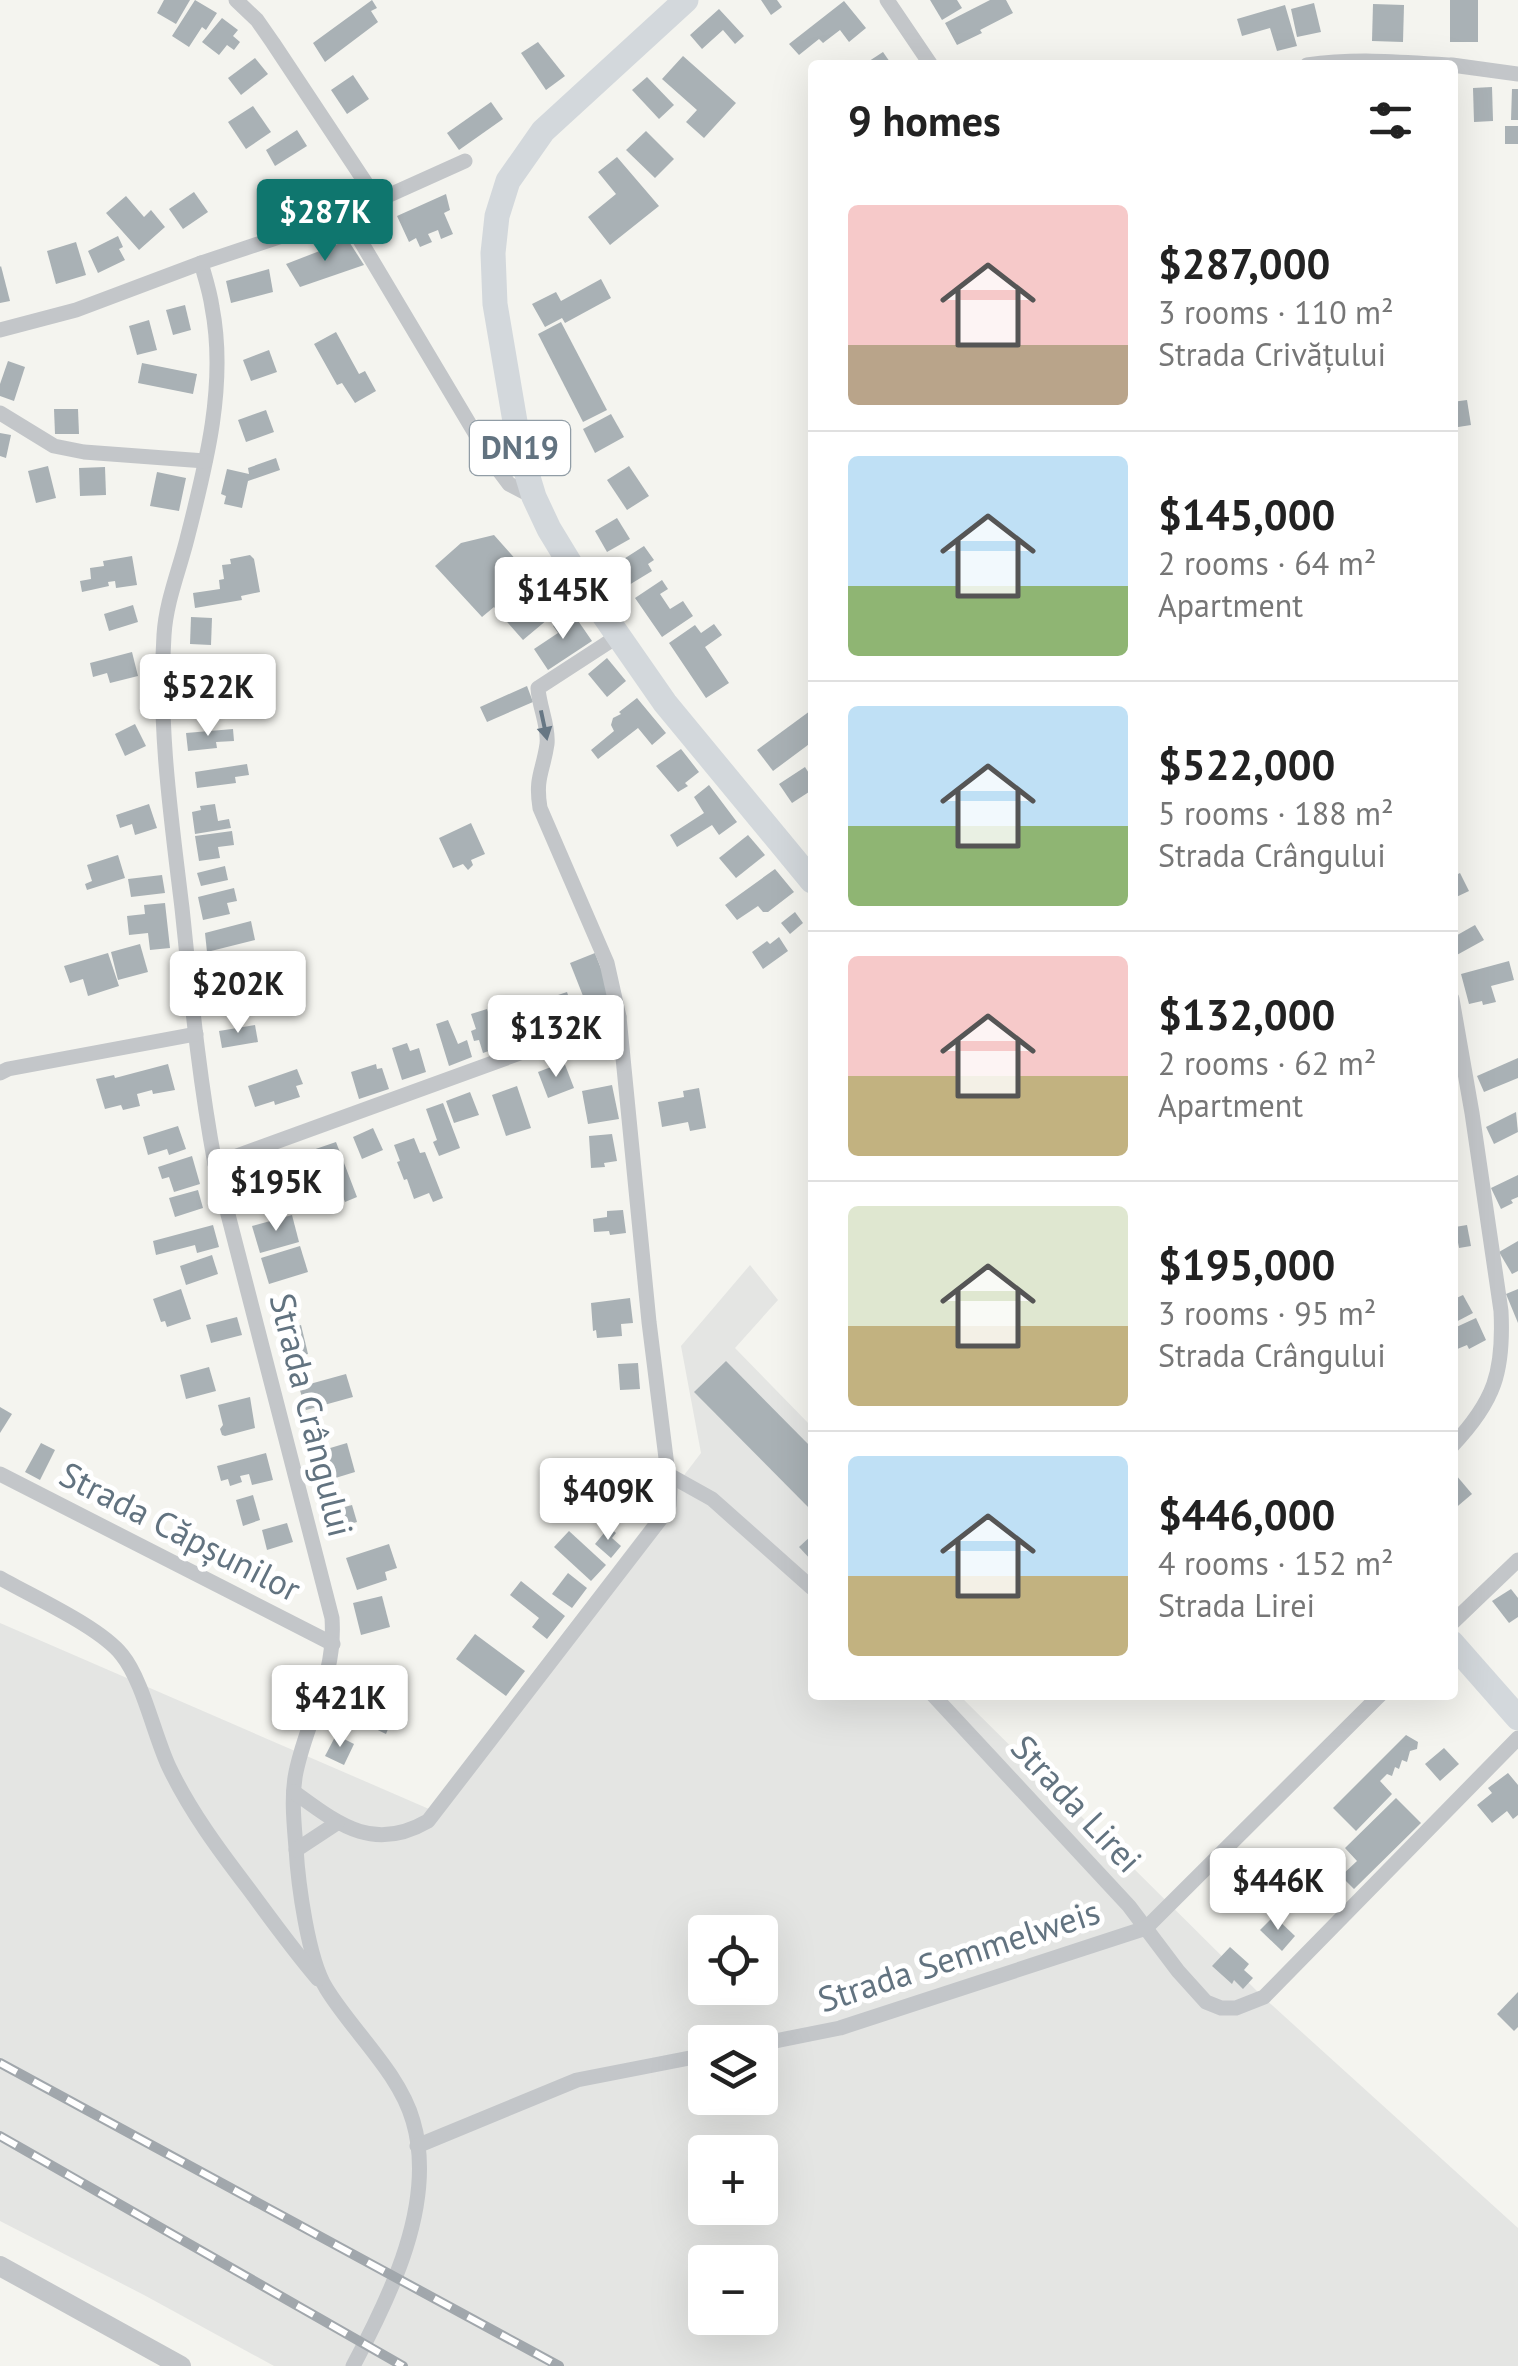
<!DOCTYPE html>
<meta charset="utf-8">
<style>
body{margin:0;font-family:"PT Sans",sans-serif;background:#f6f6f6;color:#222;height:100vh;display:flex;flex-direction:column;font-size:38px;white-space:nowrap}
*{box-sizing:border-box;margin:0}
p{font-size:32px;color:#767676}
.icon{flex:none;width:55px;height:55px;fill:none;stroke:currentColor;stroke-width:2;stroke-linecap:round;stroke-linejoin:round}
.map{position:relative;flex:1;overflow:hidden}
.sheet{position:absolute;left:808px;top:60px;width:650px;height:1640px;display:flex;flex-direction:column;background:#fff;border-radius:10px;box-shadow:0 10px 40px #0002}
.sheet>*{flex:none}
.controls{position:absolute;left:688px;top:1915px;display:grid;gap:20px}
.controls a{display:grid;place-items:center;width:90px;height:90px;border-radius:10px;background:#fff;box-shadow:0 10px 40px #0002;font-size:50px}
.price{position:absolute;translate:-50% -85px;padding:0 22px;border-radius:10px;background:#fff;color:#222;font-size:32px;line-height:65px;filter:drop-shadow(0 2px 5px #0008)}
.price::after{content:'';position:absolute;left:50%;top:60px;width:30px;height:22px;margin-left:-15px;background:inherit;clip-path:polygon(0 0,100% 0,50% 100%)}
.price.active{background:#0f766e;color:#fff}
ul{padding:0;list-style:none}
li{display:flex;align-items:center;gap:30px;height:250px;padding:0 40px}
li+li{border-top:2px solid #e0e0e0}
li span{display:grid;place-items:center;flex:none;width:280px;height:200px;border-radius:10px;color:#555}
li>.icon{margin-inline-start:auto}
span .icon{width:120px;height:120px;fill:#fffc;stroke-width:1}
li b{font-size:42px}
h2{display:flex;justify-content:space-between;align-items:center;height:120px;padding:0 40px;font-size:42px}
.map>svg:first-child{display:block}
.built{fill:#e4e5e3;fill-rule:evenodd}
.building{fill:#a9b1b5}
.lines{fill:none;stroke-linecap:round;stroke-linejoin:round}
.minor{stroke:#c3c6c9;stroke-width:15}
.tertiary{stroke:#c3c6c9;stroke-width:20}
.primary{stroke:#d3d8dc;stroke-width:25}
.rail-casing{stroke:#a1a7ac;stroke-width:10}
.rail{stroke:#fff;stroke-width:6;stroke-dasharray:19;stroke-linecap:butt}
.oneway{fill:#677784}
.labels{text-anchor:middle;stroke-width:10;stroke-linejoin:round;paint-order:stroke}
.shield{fill:#fff;stroke:#919da6;stroke-width:2.5}
.shield-label{font-size:32px;font-weight:bold;fill:#627380}
.street-label{font-size:35px;fill:#627380;stroke:#fff}
</style>
<div class="map">
<svg width="1518" height="2366" viewBox="0 0 1518 2366">
<rect width="100%" height="100%" fill="#f4f4ef"/>
<path class="built" d="M750,1265L778,1300L735,1348L812,1427V1695H959L1263,1997L1518,2228V2366H274L144,2295L0,2221V1623L429,1809L701,1453L681,1346ZM705,1932H760V1988H705ZM705,2042H760V2098H705ZM705,2152H760V2208H705ZM705,2262H760V2318H705Z"/>
<g class="building">
<path d="M164,0H190L176,24L157,13Z"/>
<path d="M195,0L217,13L206,30L202,27L189,47L172,36Z"/>
<path d="M372,0L377,8L371,11L378,22L325,62L313,43Z"/>
<path d="M761,0H777L782,7L771,15Z"/>
<path d="M930,0H957L962,8L942,20Z"/>
<path d="M990,0H1006L1013,13L980,30L982,33L957,45L945,23Z"/>
<rect x="1450" y="0" width="28" height="42"/>
<path d="M844,1L866,28L849,42L840,30L823,43L819,39L799,55L789,44Z"/>
<path d="M1314,3L1321,32L1297,37L1291,9Z"/>
<path d="M1373,4L1404,5L1403,42L1372,41Z"/>
<path d="M1285,5L1297,46L1277,51L1270,28L1242,36L1237,19Z"/>
<path d="M719,9L744,36L735,44L723,30L702,49L690,35Z"/>
<path d="M222,18L238,30L233,36L240,42L234,50L227,45L219,55L202,42Z"/>
<path d="M538,42L565,76L546,90L521,53Z"/>
<path d="M883,52L892,65H863Z"/>
<path d="M683,56L736,103L704,138L686,122L697,110L662,79Z"/>
<path d="M255,58L268,74L241,95L228,78Z"/>
<path d="M353,75L369,99L347,114L331,90Z"/>
<path d="M647,77L674,105L659,119L632,90Z"/>
<path d="M1492,87L1493,121L1474,122L1473,88Z"/>
<path d="M1512,89H1518V120H1511Z"/>
<path d="M491,102L503,119L459,150L447,133Z"/>
<path d="M253,106L271,132L246,149L228,122Z"/>
<rect x="1505" y="126" width="13" height="18"/>
<path d="M297,130L307,146L275,166L266,150Z"/>
<path d="M646,131L674,159L655,178L626,150Z"/>
<path d="M617,157L659,206L610,245L588,217L616,194L598,172Z"/>
<path d="M194,192L208,212L183,229L169,209Z"/>
<path d="M446,194L450,210L444,213L453,234L441,239L438,230L428,234L432,242L420,247L416,238L409,242L397,216Z"/>
<path d="M126,196L144,217L151,210L165,227L139,250L106,213Z"/>
<path d="M118,236L123,247L119,249L125,260L98,273L88,251Z"/>
<path d="M348,240L364,265L300,287L286,264Z"/>
<path d="M76,242L86,275L56,284L47,251Z"/>
<path d="M1,266L10,301L0,303V267Z"/>
<path d="M269,269L273,292L231,303L226,281Z"/>
<path d="M601,279L611,298L565,323L562,318L545,327L532,304L556,292L561,301Z"/>
<path d="M185,305L191,330L173,335L166,310Z"/>
<path d="M149,320L157,350L137,355L129,326Z"/>
<path d="M561,322L607,410L583,422L538,334Z"/>
<path d="M336,332L359,374L365,371L376,391L355,403L342,383L337,385L314,344Z"/>
<path d="M269,350L277,372L251,381L243,360Z"/>
<path d="M8,361L25,367L14,401L0,396V384Z"/>
<path d="M142,363L197,374L193,394L138,383Z"/>
<path d="M1467,400L1471,425L1452,428V402Z"/>
<path d="M54,409H78L79,434H55Z"/>
<path d="M266,410L274,432L246,442L238,420Z"/>
<path d="M611,414L624,437L595,453L583,429Z"/>
<path d="M0,433L11,435L6,458L0,456Z"/>
<path d="M276,458L280,470L248,481L242,508L224,504L226,496L221,494L227,469L249,474L248,468Z"/>
<path d="M48,466L56,498L36,503L28,471Z"/>
<path d="M629,466L649,496L627,510L607,480Z"/>
<path d="M105,467L106,495L80,496L79,468Z"/>
<path d="M157,472L186,478L179,511L150,506Z"/>
<path d="M617,518L630,539L607,552L595,531Z"/>
<path d="M494,535L560,609L523,640L494,607L482,617L435,566L461,543Z"/>
<path d="M644,546L654,560L648,564L652,571L629,585L616,564Z"/>
<path d="M250,555L254,559L260,592L241,596L242,600L195,608L193,593L220,589L219,580L224,579L222,565L231,564L230,559Z"/>
<path d="M132,556L137,585L116,588L115,581L108,582L109,586L82,592L80,581L91,579L90,568L104,566L103,561Z"/>
<path d="M662,580L668,589L660,594L670,609L683,601L693,616L662,637L635,598Z"/>
<path d="M133,605L138,622L109,631L104,614Z"/>
<path d="M572,612L592,641L548,670L534,649L558,633L553,626Z"/>
<path d="M191,617L212,618L211,645L190,644Z"/>
<path d="M714,624L722,635L705,647L729,683L706,698L669,643L695,625L701,633Z"/>
<path d="M132,652L138,676L110,683L107,673L93,677L90,663Z"/>
<path d="M607,658L626,681L607,697L588,674Z"/>
<path d="M228,668L229,684L203,686L201,670Z"/>
<path d="M527,686L533,702L487,722L480,707Z"/>
<path d="M221,688L222,700L206,702L208,711L190,713L187,692Z"/>
<path d="M637,698L666,733L652,745L638,728L598,759L591,750L614,731L611,725L613,718L621,714L619,712Z"/>
<path d="M810,711L812,714V742L773,771L757,750Z"/>
<path d="M135,724L146,746L125,756L115,734Z"/>
<path d="M233,729L234,741L216,742L217,748L188,751L186,733Z"/>
<path d="M681,749L699,772L685,783L688,786L678,792L656,766Z"/>
<path d="M247,764L249,775L235,777L236,783L197,788L195,772Z"/>
<path d="M805,767L812,778V790L792,803L779,784Z"/>
<path d="M709,785L737,822L719,835L712,825L677,847L670,835L704,813L694,797Z"/>
<path d="M149,804L157,828L135,835L132,824L120,828L116,815Z"/>
<path d="M215,804L218,821L229,819L231,828L195,834L192,812L201,810L200,806Z"/>
<path d="M471,823L485,854L471,860L473,865L468,870L463,864L453,868L439,838Z"/>
<path d="M232,831L234,845L218,847L220,858L199,861L195,836Z"/>
<path d="M748,835L765,855L736,878L719,858Z"/>
<path d="M118,855L125,878L87,890L85,884L92,881L87,865Z"/>
<path d="M225,866L228,880L201,886L197,873Z"/>
<path d="M775,869L794,892L768,912H763L758,906L737,920L725,905Z"/>
<path d="M1460,873L1469,891L1452,899V877Z"/>
<path d="M162,875L165,893L131,897L128,879Z"/>
<path d="M234,888L237,901L227,903L230,914L203,920L198,897Z"/>
<path d="M165,903L170,948L150,950L148,933L129,935L127,916L145,914L144,905Z"/>
<path d="M795,912L803,923L790,934L781,923Z"/>
<path d="M251,921L255,940L207,952L205,933Z"/>
<path d="M1475,925L1484,940L1455,956L1452,952V938Z"/>
<path d="M779,937L788,951L763,969L752,952L767,941L770,944Z"/>
<path d="M140,944L148,972L118,980L111,952Z"/>
<path d="M108,953L119,986L88,996L83,979L70,983L64,966Z"/>
<path d="M595,953L612,997L587,1006L570,963Z"/>
<path d="M1509,961L1514,980L1491,986L1496,1002L1483,1005L1482,1001L1469,1004L1461,974Z"/>
<path d="M244,969L245,981L232,982L234,1000L210,1001L208,971Z"/>
<path d="M567,992L575,1016L528,1035L520,1018L554,1003L552,997Z"/>
<path d="M487,1009L500,1047L483,1053L479,1040L474,1041L471,1031L476,1029L471,1014Z"/>
<path d="M448,1020L458,1044L467,1040L472,1057L449,1066L436,1024Z"/>
<path d="M255,1025L258,1042L222,1048L219,1031Z"/>
<path d="M407,1043L410,1051L419,1048L426,1072L402,1080L392,1048Z"/>
<path d="M1518,1058V1078L1484,1092L1477,1076Z"/>
<path d="M564,1062L574,1088L548,1098L538,1072Z"/>
<path d="M168,1064L175,1090L153,1094L152,1090L137,1094L140,1106L123,1110L121,1105L105,1109L96,1079L114,1075L115,1078Z"/>
<path d="M376,1064L377,1069L382,1068L389,1089L359,1099L351,1072Z"/>
<path d="M297,1069L303,1084L296,1086L300,1097L275,1105L274,1101L255,1107L248,1086Z"/>
<path d="M612,1085L619,1119L588,1124L582,1091Z"/>
<path d="M517,1086L531,1128L506,1136L492,1095Z"/>
<path d="M699,1088L706,1128L690,1131L688,1122L662,1127L658,1102L684,1097L683,1091Z"/>
<path d="M470,1092L479,1115L454,1123L446,1101Z"/>
<path d="M443,1103L460,1148L439,1156L433,1142L437,1140L426,1109Z"/>
<path d="M1516,1112L1518,1132L1494,1144L1486,1127Z"/>
<path d="M178,1126L186,1149L169,1155L167,1149L148,1155L143,1137Z"/>
<path d="M373,1128L383,1150L362,1159L353,1137Z"/>
<path d="M612,1134L617,1161L604,1163L605,1167L591,1168L589,1136Z"/>
<path d="M414,1138L420,1153L425,1152L443,1198L433,1202L429,1193L414,1199L407,1179L404,1180L397,1162L400,1161L394,1145Z"/>
<path d="M336,1142L357,1197L345,1202L332,1169L310,1178L301,1154Z"/>
<path d="M192,1156L200,1184L174,1192L169,1177L162,1179L158,1167Z"/>
<path d="M268,1171L273,1184L266,1186L270,1199L249,1206L240,1180Z"/>
<path d="M1518,1175V1197L1511,1200L1513,1203L1501,1209L1491,1188Z"/>
<path d="M198,1190L203,1208L175,1217L169,1198Z"/>
<path d="M623,1210L626,1233L610,1235L609,1231L594,1232L593,1219L607,1217V1211Z"/>
<path d="M292,1215L299,1242L260,1253L252,1226Z"/>
<path d="M213,1225L219,1247L197,1253L195,1245L156,1255L153,1241Z"/>
<path d="M1467,1225L1471,1246L1459,1248L1455,1227Z"/>
<path d="M1518,1241V1271L1512,1274L1499,1252Z"/>
<path d="M300,1246L308,1272L269,1284L261,1258Z"/>
<path d="M212,1255L218,1274L186,1285L180,1266Z"/>
<path d="M181,1289L191,1319L167,1327L165,1321L161,1322L153,1299Z"/>
<path d="M1518,1289V1323L1506,1294Z"/>
<path d="M1463,1295L1473,1313L1452,1324V1300Z"/>
<path d="M630,1298L633,1323L621,1324L622,1336L597,1338L596,1330L593,1331L591,1303Z"/>
<path d="M237,1317L242,1335L211,1343L206,1325Z"/>
<path d="M1476,1318L1486,1340L1469,1349L1467,1345L1455,1350L1452,1345V1329Z"/>
<path d="M301,1325L308,1354L285,1360L278,1331Z"/>
<path d="M726,1361L812,1448V1511L694,1392Z"/>
<path d="M638,1363L640,1389L620,1390L618,1364Z"/>
<path d="M209,1367L216,1391L186,1399L180,1375Z"/>
<path d="M346,1374L353,1397L306,1410L299,1387Z"/>
<path d="M250,1397L255,1428L225,1436L222,1435L220,1429L223,1425L218,1405Z"/>
<path d="M0,1407L12,1414L0,1433Z"/>
<path d="M41,1443L55,1450L40,1480L25,1472Z"/>
<path d="M347,1443L355,1472L319,1483L310,1454Z"/>
<path d="M266,1453L273,1480L252,1485L249,1474L240,1476L242,1482L230,1486L228,1479L221,1481L217,1466Z"/>
<path d="M1456,1475L1472,1494L1452,1511V1479Z"/>
<path d="M253,1495L260,1520L243,1526L236,1500Z"/>
<path d="M352,1505L357,1522L331,1529L326,1512Z"/>
<path d="M287,1523L293,1542L267,1550L262,1530Z"/>
<path d="M609,1527L616,1533L612,1538L621,1546L611,1558L595,1544Z"/>
<path d="M569,1531L606,1565L591,1581L554,1547Z"/>
<path d="M812,1535V1561L799,1547Z"/>
<path d="M389,1544L397,1568L385,1572L387,1580L357,1590L346,1558Z"/>
<path d="M568,1573L587,1588L572,1608L552,1594Z"/>
<path d="M521,1581L565,1616L547,1639L532,1627L539,1618L510,1595Z"/>
<path d="M1511,1589L1518,1598V1617L1509,1623L1492,1601Z"/>
<path d="M382,1596L390,1627L361,1635L353,1603Z"/>
<path d="M475,1634L525,1671L506,1696L456,1659Z"/>
<path d="M380,1682L407,1697L402,1707L398,1705L386,1734L357,1720L367,1700L371,1702Z"/>
<path d="M336,1735L354,1744L344,1765L325,1756Z"/>
<path d="M1406,1735L1418,1742L1417,1749L1410,1751L1407,1762L1402,1760L1399,1769L1395,1767L1392,1776L1387,1774L1380,1781L1392,1794L1356,1831L1333,1808Z"/>
<path d="M1444,1748L1459,1764L1440,1781L1425,1764Z"/>
<path d="M1508,1773L1518,1785V1815L1513,1819L1507,1811L1492,1823L1477,1805L1492,1793L1488,1788Z"/>
<path d="M1396,1798L1421,1823L1354,1889L1341,1876L1357,1861L1345,1848Z"/>
<path d="M1286,1854L1297,1865L1287,1875L1296,1885L1274,1906L1254,1885Z"/>
<path d="M1274,1916L1295,1936L1282,1951L1260,1930Z"/>
<path d="M1230,1947L1249,1964L1244,1970L1253,1978L1243,1989L1234,1980L1232,1984L1212,1966Z"/>
<path d="M1518,1992V2027L1514,2031L1497,2014Z"/>
</g>
<g class="lines">
<g class="minor">
<path d="M236,0L257,20L273,43L377,200"/>
<path d="M887,0L931,65"/>
<path d="M1307,65C1355,58 1402,62 1450,65"/>
<path d="M1452,65L1518,74"/>
<path d="M345,215L491,460L509,484L534,497"/>
<path d="M201,263C205,277 210,292 212,307C227,384 206,465 187,539C179,571 166,602 164,635C158,727 171,817 182,908C191,994 199,1079 215,1164L332,1618C336,1679 308,1715 296,1772C291,1796 294,1823 296,1848C298,1883 308,1959 326,1988C352,2031 399,2072 413,2121C437,2202 390,2297 353,2366"/>
<path d="M0,330L76,310L201,263L345,215L465,161"/>
<path d="M0,413L54,446L84,452L205,461"/>
<path d="M1452,999L1472,1113L1501,1311C1504,1371 1495,1401 1452,1446"/>
<path d="M0,1073L8,1069L196,1034"/>
<path d="M215,1164L619,1017"/>
<path d="M0,1474L333,1644"/>
<path d="M669,1475L712,1499L812,1588"/>
<path d="M0,1578C33,1597 100,1627 122,1655C143,1681 154,1735 169,1767C190,1811 219,1850 248,1888C271,1919 293,1950 318,1979"/>
<path d="M1452,1623L1518,1560"/>
<path d="M933,1695L1129,1906L1178,1971L1206,2002L1221,2008H1236L1264,1997L1518,1738"/>
<path d="M294,1792C338,1824 373,1853 428,1821L662,1517L669,1505L670,1490L649,1322L619,1017L607,963L540,808C535,777 543,772 547,744C549,726 539,707 538,688L618,636"/>
<path d="M296,1850L337,1823"/>
<path d="M760,2044L840,2028L1146,1928L1380,1695"/>
<path d="M417,2146L577,2080L705,2055"/>
</g>
<path class="tertiary" d="M0,2266L181,2366"/>
<g class="primary">
<path d="M686,0L543,131L508,181L497,216L493,253L495,304L520,451L534,497L549,529L583,585L665,703L812,881"/>
<path d="M1452,1643L1518,1718"/>
</g>
<defs>
<g id="rail">
<path d="M0,2063L559,2366"/>
<path d="M0,2136L403,2366"/>
</g>
</defs>
<use href="#rail" class="rail-casing"/>
<use href="#rail" class="rail"/>
</g>
<defs><path id="oneway-solid" d="M-6-.8H1V-3.2L6.5 0L1 3.2V.8H-6Z" transform="scale(2.5)"/></defs>
<use class="oneway" href="#oneway-solid" transform="translate(544 725) rotate(78)"/>
<g class="labels">
<rect class="shield" x="470" y="421" width="100" height="54" rx="8"/>
<g class="shield-label">
<text x="520" y="459">DN19</text>
</g>
<g class="street-label">
<text transform="translate(311 1415) rotate(76)" y="12">Strada Crângului</text>
<text transform="translate(180 1532) rotate(27)" y="12">Strada Căpșunilor</text>
<text transform="translate(1076 1804) rotate(47)" y="12">Strada Lirei</text>
<text transform="translate(959 1956) rotate(-18)" y="12">Strada Semmelweis</text>
</g>
</g>
</svg>
<div class="controls">
<a><svg class="icon" aria-label="locate" viewBox="0 0 24 24"><circle cx="12" cy="12" r="6"/><path d="M12 2v4M12 18v4M2 12h4M18 12h4"/></svg></a>
<a><svg class="icon" aria-label="layers" viewBox="0 0 24 24"><path d="M12 4l9 5-9 5-9-5zM3 14l9 5 9-5"/></svg></a>
<a>+</a>
<a>−</a>
</div>
<b class="price active" style="left:325px;top:264px">$287K</b>
<b class="price" style="left:563px;top:642px">$145K</b>
<b class="price" style="left:208px;top:739px">$522K</b>
<b class="price" style="left:238px;top:1036px">$202K</b>
<b class="price" style="left:556px;top:1080px">$132K</b>
<b class="price" style="left:276px;top:1234px">$195K</b>
<b class="price" style="left:608px;top:1543px">$409K</b>
<b class="price" style="left:340px;top:1750px">$421K</b>
<b class="price" style="left:1278px;top:1933px">$446K</b>
<section class="sheet">
<h2>9 homes<svg class="icon" aria-label="filters" viewBox="0 0 24 24"><path d="M4 7h16M4 17h16"/><circle cx="9" cy="7" r="2"/><circle cx="15" cy="17" r="2"/></svg></h2>
<ul>
<li><span style="background:linear-gradient(#f6c9c9 70%,#b9a48a 0)"><svg class="icon" aria-label="home" viewBox="0 0 24 24"><path d="M3 11l9-7 9 7M6 9v11h12V9"/></svg></span><div><b>$287,000</b><p>3 rooms · 110 m²</p><p>Strada Crivățului</p></div></li>
<li><span style="background:linear-gradient(#bfe0f5 65%,#8fb573 0)"><svg class="icon" aria-label="home" viewBox="0 0 24 24"><path d="M3 11l9-7 9 7M6 9v11h12V9"/></svg></span><div><b>$145,000</b><p>2 rooms · 64 m²</p><p>Apartment</p></div></li>
<li><span style="background:linear-gradient(#bfe0f5 60%,#8fb573 0)"><svg class="icon" aria-label="home" viewBox="0 0 24 24"><path d="M3 11l9-7 9 7M6 9v11h12V9"/></svg></span><div><b>$522,000</b><p>5 rooms · 188 m²</p><p>Strada Crângului</p></div></li>
<li><span style="background:linear-gradient(#f6c9c9 60%,#c2b280 0)"><svg class="icon" aria-label="home" viewBox="0 0 24 24"><path d="M3 11l9-7 9 7M6 9v11h12V9"/></svg></span><div><b>$132,000</b><p>2 rooms · 62 m²</p><p>Apartment</p></div></li>
<li><span style="background:linear-gradient(#dfe7d0 60%,#c2b280 0)"><svg class="icon" aria-label="home" viewBox="0 0 24 24"><path d="M3 11l9-7 9 7M6 9v11h12V9"/></svg></span><div><b>$195,000</b><p>3 rooms · 95 m²</p><p>Strada Crângului</p></div></li>
<li><span style="background:linear-gradient(#bfe0f5 60%,#c2b280 0)"><svg class="icon" aria-label="home" viewBox="0 0 24 24"><path d="M3 11l9-7 9 7M6 9v11h12V9"/></svg></span><div><b>$446,000</b><p>4 rooms · 152 m²</p><p>Strada Lirei</p></div></li>
</ul>
</section>
</div>
